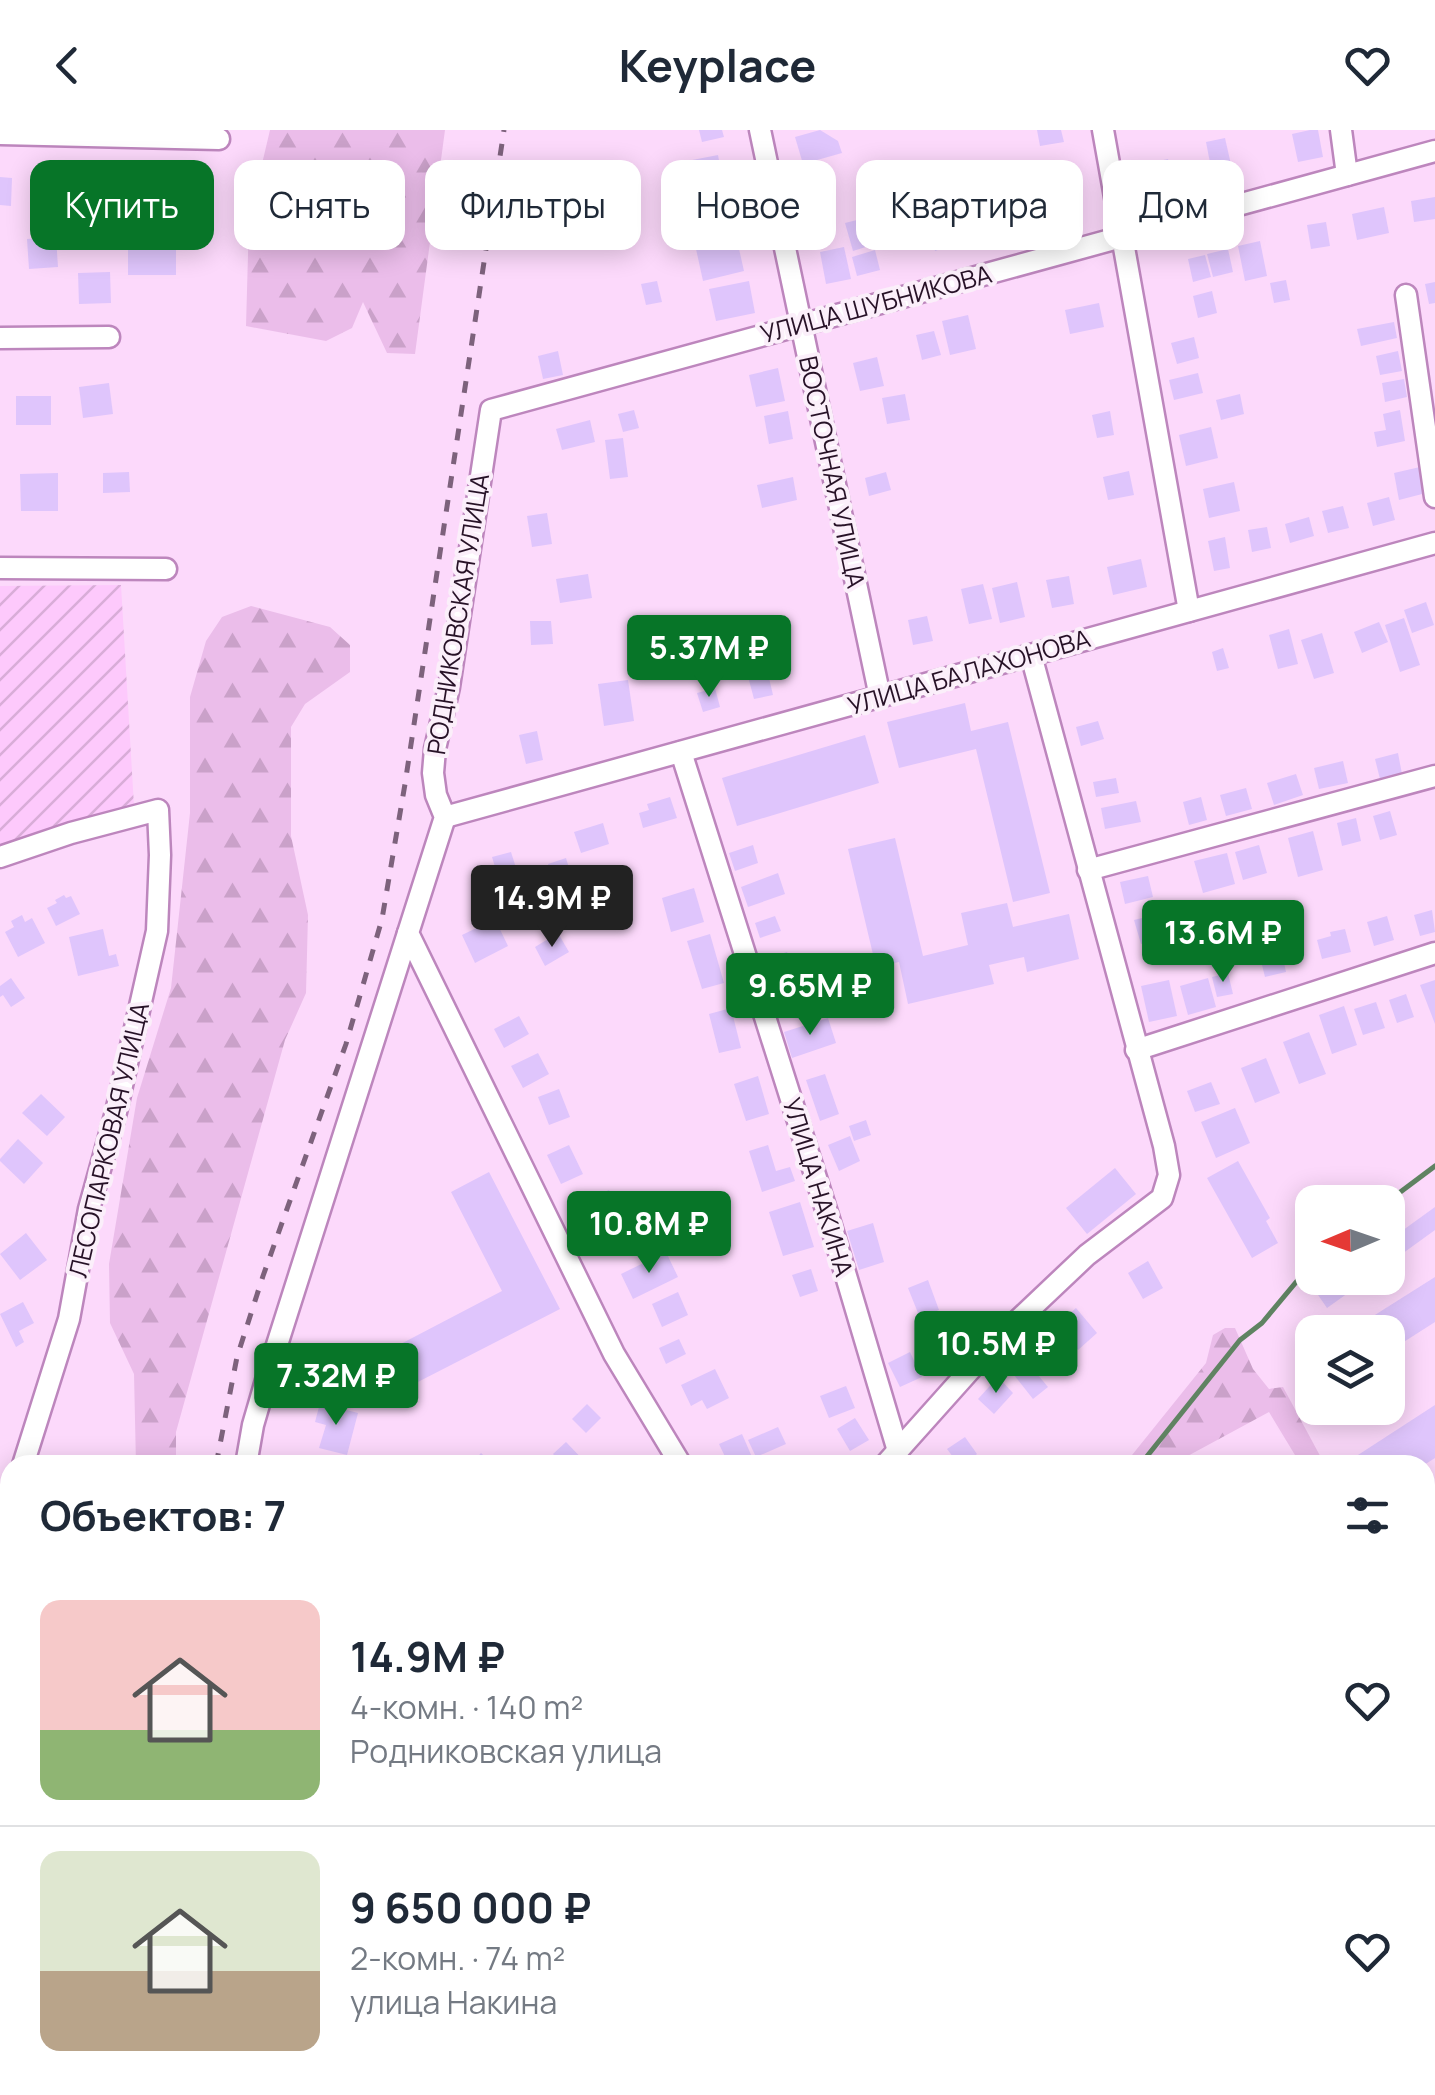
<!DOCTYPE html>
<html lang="ru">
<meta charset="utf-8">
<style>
body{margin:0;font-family:Manrope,sans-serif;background:#f6f6f7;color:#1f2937;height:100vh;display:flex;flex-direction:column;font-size:38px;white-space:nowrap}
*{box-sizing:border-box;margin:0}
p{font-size:32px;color:#747a83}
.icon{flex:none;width:55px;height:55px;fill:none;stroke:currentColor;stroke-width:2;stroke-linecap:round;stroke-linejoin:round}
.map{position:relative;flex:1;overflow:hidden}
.panel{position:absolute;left:0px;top:1325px;width:1435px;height:640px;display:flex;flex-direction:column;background:#fff;border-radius:30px 30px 0 0;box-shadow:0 5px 25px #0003}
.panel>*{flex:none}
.banner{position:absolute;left:30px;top:30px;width:1375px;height:90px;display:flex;gap:20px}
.needle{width:65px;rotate:268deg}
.controls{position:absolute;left:1295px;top:1055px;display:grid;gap:20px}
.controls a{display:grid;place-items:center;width:110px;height:110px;border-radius:20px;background:#fff;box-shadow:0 5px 25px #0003;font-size:50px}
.price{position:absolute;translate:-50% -85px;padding:0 22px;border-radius:10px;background:#077528;color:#fff;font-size:32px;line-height:65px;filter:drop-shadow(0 2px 5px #0008)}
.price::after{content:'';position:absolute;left:50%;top:60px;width:30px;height:22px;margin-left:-15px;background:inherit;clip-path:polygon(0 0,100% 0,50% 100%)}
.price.current{background:#222;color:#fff}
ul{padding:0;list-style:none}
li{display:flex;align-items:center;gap:30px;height:250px;padding:0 40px}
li+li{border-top:2px solid #e0e1e3}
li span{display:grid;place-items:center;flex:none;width:280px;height:200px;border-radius:20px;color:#555}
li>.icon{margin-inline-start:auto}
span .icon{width:120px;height:120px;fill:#fffc;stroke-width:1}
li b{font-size:42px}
h2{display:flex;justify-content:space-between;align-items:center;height:120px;padding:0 40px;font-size:42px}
.chip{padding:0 35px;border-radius:20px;background:#fff;box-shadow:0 5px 25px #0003;font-size:35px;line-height:90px}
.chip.current{background:#077528;color:#fff}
header{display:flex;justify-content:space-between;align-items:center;height:130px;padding:0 40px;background:#fff;font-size:45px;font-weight:700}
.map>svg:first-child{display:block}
.industrial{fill:url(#industrial-furrows)}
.forest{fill:url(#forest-firs)}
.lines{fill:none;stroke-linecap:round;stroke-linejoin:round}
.stream{stroke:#5f8362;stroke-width:5}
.building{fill:#dfc5fc}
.minor-casing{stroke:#bd86bd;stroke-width:25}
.major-casing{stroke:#fff;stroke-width:32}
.minor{stroke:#fff;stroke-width:20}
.major{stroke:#adf2fa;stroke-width:28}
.rail{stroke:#7d627c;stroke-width:5;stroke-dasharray:12 12;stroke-linecap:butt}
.labels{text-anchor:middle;stroke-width:8;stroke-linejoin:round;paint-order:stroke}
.street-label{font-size:25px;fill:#271227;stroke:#fbeffa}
</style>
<header><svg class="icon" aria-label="back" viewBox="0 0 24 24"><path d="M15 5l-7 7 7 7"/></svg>Keyplace<svg class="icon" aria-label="heart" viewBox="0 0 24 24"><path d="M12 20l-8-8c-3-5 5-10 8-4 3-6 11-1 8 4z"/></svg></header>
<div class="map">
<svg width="1435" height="1965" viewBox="0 0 1435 1965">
<defs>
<pattern id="industrial-furrows" width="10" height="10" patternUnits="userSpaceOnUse" patternTransform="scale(2.5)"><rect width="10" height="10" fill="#fdc9fc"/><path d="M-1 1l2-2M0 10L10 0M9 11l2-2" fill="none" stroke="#d9acd8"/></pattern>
<pattern id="forest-firs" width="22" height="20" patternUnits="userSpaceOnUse" patternTransform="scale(2.5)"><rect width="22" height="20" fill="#ebbdea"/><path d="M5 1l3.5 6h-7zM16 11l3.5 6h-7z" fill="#caa1c9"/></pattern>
</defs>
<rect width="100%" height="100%" fill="#fcd9fb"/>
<g class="industrial">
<path d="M121,455L134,676L58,696L0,717V456Z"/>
<path d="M807,1955H1190L1195,1965H798Z"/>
</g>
<g class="forest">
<path d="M270,0H445L415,224L387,223L363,172L352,198L326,211L246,196L249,89Z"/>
<path d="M251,476L330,497L350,515V542L305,574L291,597V706L308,785L306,863L285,910L176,1302V1335H136L134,1244L110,1193L109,1134L137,968L171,858L190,683V567L206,511L222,487Z"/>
<path d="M1225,1198H1235L1253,1239L1269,1259L1283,1257L1325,1335H1301L1269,1282L1171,1335H1124L1206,1233L1213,1205Z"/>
<path d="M650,1955H797L786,1965H637Z"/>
</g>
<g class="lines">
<g class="stream">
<path d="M1387,1072L1435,1036"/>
<path d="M1140,1335L1240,1210L1262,1193L1312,1133"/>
<path d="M578,1965L589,1955"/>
</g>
</g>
<g class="building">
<path d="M699,0H722L724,7L702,12Z"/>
<path d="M820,0L838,11L842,23L803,34L795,7Z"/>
<path d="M1037,0H1061L1064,12L1040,16Z"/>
<path d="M1310,0H1318L1323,27L1298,32L1292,4Z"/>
<path d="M1225,8L1232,39L1212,43L1206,12Z"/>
<path d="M718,25L723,52L687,60L682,32Z"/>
<path d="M1168,29L1174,55L1140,63L1135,36Z"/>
<path d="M163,35V60L129,62L128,36Z"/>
<path d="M96,41L97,75L72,76L70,42Z"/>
<path d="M809,43L816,71L795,77L788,48Z"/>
<path d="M0,47L12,48L11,76L0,75Z"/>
<path d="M731,60L737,88L704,94L699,66Z"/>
<path d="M1065,65L1069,83L1048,88L1044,70Z"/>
<path d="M1435,67V89L1414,92L1411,71Z"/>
<path d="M1384,77L1389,103L1357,110L1352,84Z"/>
<path d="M1011,80L1016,102L998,106L993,84Z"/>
<path d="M976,87L981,107L965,111L960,91Z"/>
<path d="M861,89L869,116L853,121L845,93Z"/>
<path d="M942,91L949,116L935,121L928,95Z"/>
<path d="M1326,92L1330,116L1311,119L1307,95Z"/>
<path d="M56,107L58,137L29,139L27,109Z"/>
<path d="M737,110L744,141L703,151L696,119Z"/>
<path d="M1260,111L1267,146L1245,151L1238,116Z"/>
<path d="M128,117L176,118V145H128Z"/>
<path d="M844,117L851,149L826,154L820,122Z"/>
<path d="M1228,119L1233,142L1213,147L1207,124Z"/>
<path d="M875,120L880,140L857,146L852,127Z"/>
<path d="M1205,125L1211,147L1193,152L1188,129Z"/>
<path d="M110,142L111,173L79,174L78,143Z"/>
<path d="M1286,150L1290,170L1274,173L1270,153Z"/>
<path d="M657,151L662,172L646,175L641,154Z"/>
<path d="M749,151L755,183L716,191L709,159Z"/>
<path d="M1435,152V173L1429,174L1425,154Z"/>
<path d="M1212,161L1217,183L1198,188L1193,166Z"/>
<path d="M1099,173L1104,197L1070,204L1065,180Z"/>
<path d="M968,185L976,219L950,225L942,191Z"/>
<path d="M1394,192L1397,208L1361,216L1357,199Z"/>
<path d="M934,201L941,225L922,230L916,205Z"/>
<path d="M1194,207L1199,228L1177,234L1171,213Z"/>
<path d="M558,221L563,245L543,249L538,226Z"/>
<path d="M1398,221L1402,241L1380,245L1376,226Z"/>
<path d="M877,227L884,256L860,261L853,233Z"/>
<path d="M778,238L785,271L756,277L749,245Z"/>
<path d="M1198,243L1203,263L1174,270L1169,250Z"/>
<path d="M1404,249L1407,267L1385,272L1382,253Z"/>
<path d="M109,253L113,284L83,288L79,257Z"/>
<path d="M905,264L910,290L887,294L882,268Z"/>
<path d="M1240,264L1244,284L1221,290L1216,270Z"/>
<rect x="16" y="266" width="35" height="29"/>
<path d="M634,280L639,298L623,302L618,284Z"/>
<path d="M1400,280L1405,311L1377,317L1374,302L1386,300L1383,284Z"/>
<path d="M788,281L793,309L769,314L764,286Z"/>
<path d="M1110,281L1114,305L1097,308L1092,285Z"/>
<path d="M590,290L595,312L562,320L556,299Z"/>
<path d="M1211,297L1218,328L1186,336L1179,305Z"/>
<path d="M623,308L628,347L610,349L605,310Z"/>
<path d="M1420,337L1426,363L1399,370L1394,343Z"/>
<path d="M1129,341L1134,365L1108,370L1103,347Z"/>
<path d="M129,342L130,362L103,363V343Z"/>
<path d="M886,342L891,360L869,366L865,348Z"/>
<path d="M58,343V381H21L20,344Z"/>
<path d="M793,347L797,370L762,378L757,355Z"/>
<path d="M1234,352L1240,381L1209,388L1203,359Z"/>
<path d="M1389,367L1395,390L1373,396L1367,373Z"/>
<path d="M1343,376L1349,398L1328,403L1322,381Z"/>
<path d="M547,383L552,414L532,417L527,386Z"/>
<path d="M1309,387L1314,406L1290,413L1285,394Z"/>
<path d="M1267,397L1271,418L1252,422L1248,400Z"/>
<path d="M1225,407L1230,438L1214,441L1208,411Z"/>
<path d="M1141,429L1147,457L1113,465L1107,437Z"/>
<path d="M588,444L592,468L560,473L556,449Z"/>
<path d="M1069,446L1074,474L1052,478L1046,450Z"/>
<path d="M1017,452L1025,487L1000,493L992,458Z"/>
<path d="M983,454L992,489L969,494L961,459Z"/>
<path d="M1426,472L1434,495L1412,503L1404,480Z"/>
<path d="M927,486L933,511L913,515L908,490Z"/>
<path d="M1404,488L1420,535L1400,542L1385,495Z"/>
<path d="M530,491H551L553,514L531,515Z"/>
<path d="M1379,492L1388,512L1362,523L1354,502Z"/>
<path d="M1289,499L1298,534L1278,539L1269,505Z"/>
<path d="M659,500L662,533L634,535L631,502Z"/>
<path d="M1322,503L1334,543L1314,549L1301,510Z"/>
<path d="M1223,518L1229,538L1217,541L1212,522Z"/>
<path d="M766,535L773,565L754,569L746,539Z"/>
<path d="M628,550L634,591L604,596L598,554Z"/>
<path d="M715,558L720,577L703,582L697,563Z"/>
<path d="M965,573L971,601L1008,592L1050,763L1013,772L976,619L899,638L887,592Z"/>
<path d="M1098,591L1104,609L1081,616L1076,597Z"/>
<path d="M537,601L543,630L526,634L519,605Z"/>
<path d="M865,605L879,653L737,696L722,648Z"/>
<path d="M1398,623L1402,644L1380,649L1375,629Z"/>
<path d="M1343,631L1348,653L1319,659L1314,638Z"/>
<path d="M1296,644L1303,665L1274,675L1267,653Z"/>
<path d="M1116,648L1119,663L1096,667L1093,652Z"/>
<path d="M1246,658L1252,679L1226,686L1220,665Z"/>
<path d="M670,667L677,688L643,698L639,683L649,680L647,674Z"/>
<path d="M1201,667L1207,690L1189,695L1183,672Z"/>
<path d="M1136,671L1141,692L1105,699L1101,678Z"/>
<path d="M1390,681L1397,705L1380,710L1373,686Z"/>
<path d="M1356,688L1361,711L1342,716L1337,693Z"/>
<path d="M603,693L609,714L581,723L574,702Z"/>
<path d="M1313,701L1323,740L1298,747L1288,708Z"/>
<path d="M895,708L923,826L968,815L961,783L1007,773L1013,797L1069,784L1079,829L1027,842L1024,827L989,835L994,854L908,874L899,832L876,837L848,719Z"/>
<path d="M753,715L758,733L735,741L729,723Z"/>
<path d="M1259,715L1267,743L1243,750L1235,722Z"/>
<path d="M511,722L518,744L499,750L492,727Z"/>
<path d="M1227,723L1235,754L1203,763L1194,731Z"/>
<path d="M566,728L572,748L554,753L548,734Z"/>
<path d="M778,743L785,764L748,777L741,757Z"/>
<path d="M1148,746L1153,767L1125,774L1120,752Z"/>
<path d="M694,758L704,792L671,802L662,768Z"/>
<path d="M64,765L66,768L71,766L80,784L56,796L47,778L57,773L55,770Z"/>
<path d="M1432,780L1435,802L1420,806L1414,785Z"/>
<path d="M1158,784L1164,808L1141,814L1134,790Z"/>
<path d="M22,785L25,792L32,788L45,813L18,827L5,802L14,797L11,791Z"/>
<path d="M775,786L781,801L760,808L755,793Z"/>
<path d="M1387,786L1394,810L1374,816L1367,792Z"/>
<path d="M495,789L508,816L475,833L462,805Z"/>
<path d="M103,799L109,826L116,824L119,836L78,846L69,807Z"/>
<path d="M1345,799L1351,822L1322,829L1317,810L1331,806L1330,802Z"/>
<path d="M558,803L569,822L545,836L535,817Z"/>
<path d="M710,804L724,853L702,859L687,811Z"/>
<path d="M1281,818L1286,842L1265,847L1259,823Z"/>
<path d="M787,822L793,838L771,845L766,829Z"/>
<path d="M809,843L817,871L787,880L779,851Z"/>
<path d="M1228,843L1233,864L1217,867L1212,847Z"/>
<path d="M11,848L25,868L11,877L3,865L0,867V856Z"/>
<path d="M1208,848L1216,877L1188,885L1180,856Z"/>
<path d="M1169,850L1177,886L1149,892L1141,856Z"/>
<path d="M1435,850V894L1420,855Z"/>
<path d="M1406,864L1414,887L1397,893L1389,870Z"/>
<path d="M1376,872L1385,898L1363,905L1354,879Z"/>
<path d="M1344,876L1357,915L1332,924L1319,885Z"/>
<path d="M731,878L741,918L719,923L709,884Z"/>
<path d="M519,886L529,904L504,918L494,899Z"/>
<path d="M828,888L836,913L792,928L784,902Z"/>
<path d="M1309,902L1326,944L1299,954L1283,912Z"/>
<path d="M538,923L549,944L523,958L511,936Z"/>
<path d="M1266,928L1280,963L1255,973L1241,938Z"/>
<path d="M825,944L839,984L820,991L806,950Z"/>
<path d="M758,946L769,984L746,991L734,954Z"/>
<path d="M1211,952L1220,974L1195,982L1187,961Z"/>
<path d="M559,959L570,987L549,995L538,967Z"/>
<path d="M41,964L65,987L47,1006L22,983Z"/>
<path d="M1235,978L1250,1013L1216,1028L1201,992Z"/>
<path d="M866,990L871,1005L854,1011L849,996Z"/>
<path d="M850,1006L860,1031L839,1041L828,1015Z"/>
<path d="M18,1009L43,1033L24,1054L0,1031V1029Z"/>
<path d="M569,1015L583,1044L561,1054L547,1025Z"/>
<path d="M768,1015L776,1041L790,1037L795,1051L762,1062L749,1021Z"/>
<path d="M1238,1031L1270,1088L1266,1091L1278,1113L1252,1128L1207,1048Z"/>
<path d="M1115,1038L1136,1064L1087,1104L1066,1078Z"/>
<path d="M489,1042L560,1179L412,1255L393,1218L502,1161L451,1062Z"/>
<path d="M609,1060L618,1079L597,1089L589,1069Z"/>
<path d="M800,1072L814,1117L783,1126L769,1082Z"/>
<path d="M1435,1077V1100L1388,1134V1111Z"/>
<path d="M873,1093L884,1132L859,1140L847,1101Z"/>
<path d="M625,1096L634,1115L614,1125L605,1106Z"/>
<path d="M26,1103L47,1130L20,1150L0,1124Z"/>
<path d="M666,1122L678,1147L633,1169L621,1144Z"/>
<path d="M1148,1131L1163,1158L1143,1169L1128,1143Z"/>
<path d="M811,1139L818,1161L800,1167L792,1145Z"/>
<path d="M1435,1147V1192L1388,1222V1202H1348Z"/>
<path d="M1336,1148H1369L1327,1178L1316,1162Z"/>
<path d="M928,1150L939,1180L920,1188L908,1158Z"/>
<path d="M678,1162L688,1185L662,1197L652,1174Z"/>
<path d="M23,1172L34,1193L19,1201L24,1212L16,1217L0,1184Z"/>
<path d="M1076,1178L1097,1203L1078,1220L1057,1195Z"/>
<path d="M966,1190L977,1205L954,1221L943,1206Z"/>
<path d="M679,1209L686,1224L666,1234L659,1218Z"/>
<path d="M1052,1213L1065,1230L1048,1243L1035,1227Z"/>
<path d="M910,1222L922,1247L900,1257L888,1233Z"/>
<path d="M1028,1233L1048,1257L1033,1269L1014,1245Z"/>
<path d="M715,1239L729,1268L707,1279L702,1270L691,1276L681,1255Z"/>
<path d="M998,1247L1013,1263L994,1284L978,1269Z"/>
<path d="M846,1256L855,1278L829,1288L820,1266Z"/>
<path d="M320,1273L358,1283L347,1325L319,1318L326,1295L315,1292Z"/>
<path d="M587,1274L601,1288L586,1303L572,1289Z"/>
<path d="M1435,1275V1328L1424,1335H1364L1358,1325Z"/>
<path d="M855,1288L869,1310L850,1321L837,1299Z"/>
<path d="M778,1297L786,1314L756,1327L748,1310Z"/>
<path d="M742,1304L752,1327L736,1335H729L719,1314Z"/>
<path d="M965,1307L977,1324L963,1335H959L947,1319Z"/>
<path d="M566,1312L588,1335H563L553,1324Z"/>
<path d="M481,1323L494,1335H470Z"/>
<path d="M1435,1419V1459L1425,1443V1425Z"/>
<path d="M10,1598V1638L0,1625V1605Z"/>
<path d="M1435,1610V1650L1425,1632V1615Z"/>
<path d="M1435,1725V1772L1425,1754V1731Z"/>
<path d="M1425,1839L1435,1856V1965H1413L1432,1954L1425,1943Z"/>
<path d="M32,1955H41L45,1960L38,1965H19Z"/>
<path d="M57,1955H82L89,1965H64Z"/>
<path d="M1333,1955H1380L1363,1965H1339Z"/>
</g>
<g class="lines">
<defs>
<g id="minor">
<path d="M760,0L880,567"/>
<path d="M1103,0L1189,481"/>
<path d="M1341,0L1347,45"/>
<path d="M0,4L219,9"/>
<path d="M1406,165L1435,367"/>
<path d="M0,208L109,207"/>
<path d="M0,438L166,439"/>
<path d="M681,622L830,1092L898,1321"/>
<path d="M445,687L1435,413"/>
<path d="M0,727L71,703L158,680L160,725L157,801L116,982L89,1079L69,1189L23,1335"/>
<path d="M1088,740L1435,646"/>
<path d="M1136,920L1435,823"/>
<path d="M246,1335L253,1295L269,1240L408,803"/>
<path d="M681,1335L614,1224L408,803L445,687L436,665L433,643L435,619L449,557L491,280L1435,21"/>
<path d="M885,1335L995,1212L1087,1125L1162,1068L1169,1045L1164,1016L1031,525"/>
<path d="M0,1464L10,1480"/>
<path d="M0,1516L10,1507"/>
<path d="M0,1925L10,1917"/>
<path d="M339,1955L348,1965"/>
<path d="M466,1955L474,1965"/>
<path d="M609,1965L622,1955"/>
</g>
<g id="major">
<path d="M1425,1539L1435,1532"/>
<path d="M1232,1955L1236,1965"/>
</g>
</defs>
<use href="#minor" class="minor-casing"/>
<use href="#major" class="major-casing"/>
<use href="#minor" class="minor"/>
<use href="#major" class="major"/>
<g class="rail">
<path d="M216,1335L237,1227L263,1146L346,914L382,789L405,654L504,0"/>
<path d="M397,1955L406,1965"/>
</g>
</g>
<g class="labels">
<g class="street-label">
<text transform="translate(876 174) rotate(-15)" y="9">УЛИЦА ШУБНИКОВА</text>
<text transform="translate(832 342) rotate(78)" y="9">ВОСТОЧНАЯ УЛИЦА</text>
<text transform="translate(458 484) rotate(-81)" y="9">РОДНИКОВСКАЯ УЛИЦА</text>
<text transform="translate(969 542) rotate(-16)" y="9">УЛИЦА БАЛАХОНОВА</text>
<text transform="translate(109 1010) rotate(-77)" y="9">ЛЕСОПАРКОВАЯ УЛИЦА</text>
<text transform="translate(818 1057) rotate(73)" y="9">УЛИЦА НАКИНА</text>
</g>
</g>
</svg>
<div class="controls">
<a><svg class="needle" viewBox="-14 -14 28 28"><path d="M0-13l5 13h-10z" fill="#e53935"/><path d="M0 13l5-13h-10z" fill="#747a83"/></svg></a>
<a><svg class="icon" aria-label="layers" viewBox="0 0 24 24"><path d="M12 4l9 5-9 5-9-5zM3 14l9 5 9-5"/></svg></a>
</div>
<b class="price" style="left:709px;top:570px">5.37M ₽</b>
<b class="price current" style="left:552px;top:820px">14.9M ₽</b>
<b class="price" style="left:1223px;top:855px">13.6M ₽</b>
<b class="price" style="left:810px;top:908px">9.65M ₽</b>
<b class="price" style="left:649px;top:1146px">10.8M ₽</b>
<b class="price" style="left:996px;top:1266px">10.5M ₽</b>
<b class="price" style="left:336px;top:1298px">7.32M ₽</b>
<div class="banner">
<a class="chip current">Купить</a>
<a class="chip">Снять</a>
<a class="chip">Фильтры</a>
<a class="chip">Новое</a>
<a class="chip">Квартира</a>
<a class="chip">Дом</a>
</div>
<section class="panel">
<h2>Объектов: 7<svg class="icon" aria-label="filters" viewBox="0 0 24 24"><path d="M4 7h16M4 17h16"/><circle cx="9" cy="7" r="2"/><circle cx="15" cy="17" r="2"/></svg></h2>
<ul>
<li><span style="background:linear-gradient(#f6c9c9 65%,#8fb573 0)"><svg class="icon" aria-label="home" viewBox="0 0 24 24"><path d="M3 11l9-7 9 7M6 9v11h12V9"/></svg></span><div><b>14.9M ₽</b><p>4-комн. · 140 m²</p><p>Родниковская улица</p></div><svg class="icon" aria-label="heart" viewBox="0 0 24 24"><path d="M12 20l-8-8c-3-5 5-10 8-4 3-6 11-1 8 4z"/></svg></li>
<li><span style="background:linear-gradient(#dfe7d0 60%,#b9a48a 0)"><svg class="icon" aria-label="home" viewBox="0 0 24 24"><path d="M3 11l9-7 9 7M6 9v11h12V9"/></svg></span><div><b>9 650 000 ₽</b><p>2-комн. · 74 m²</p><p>улица Накина</p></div><svg class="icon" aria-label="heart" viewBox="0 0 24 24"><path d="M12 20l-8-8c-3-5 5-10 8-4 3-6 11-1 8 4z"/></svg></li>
</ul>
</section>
</div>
